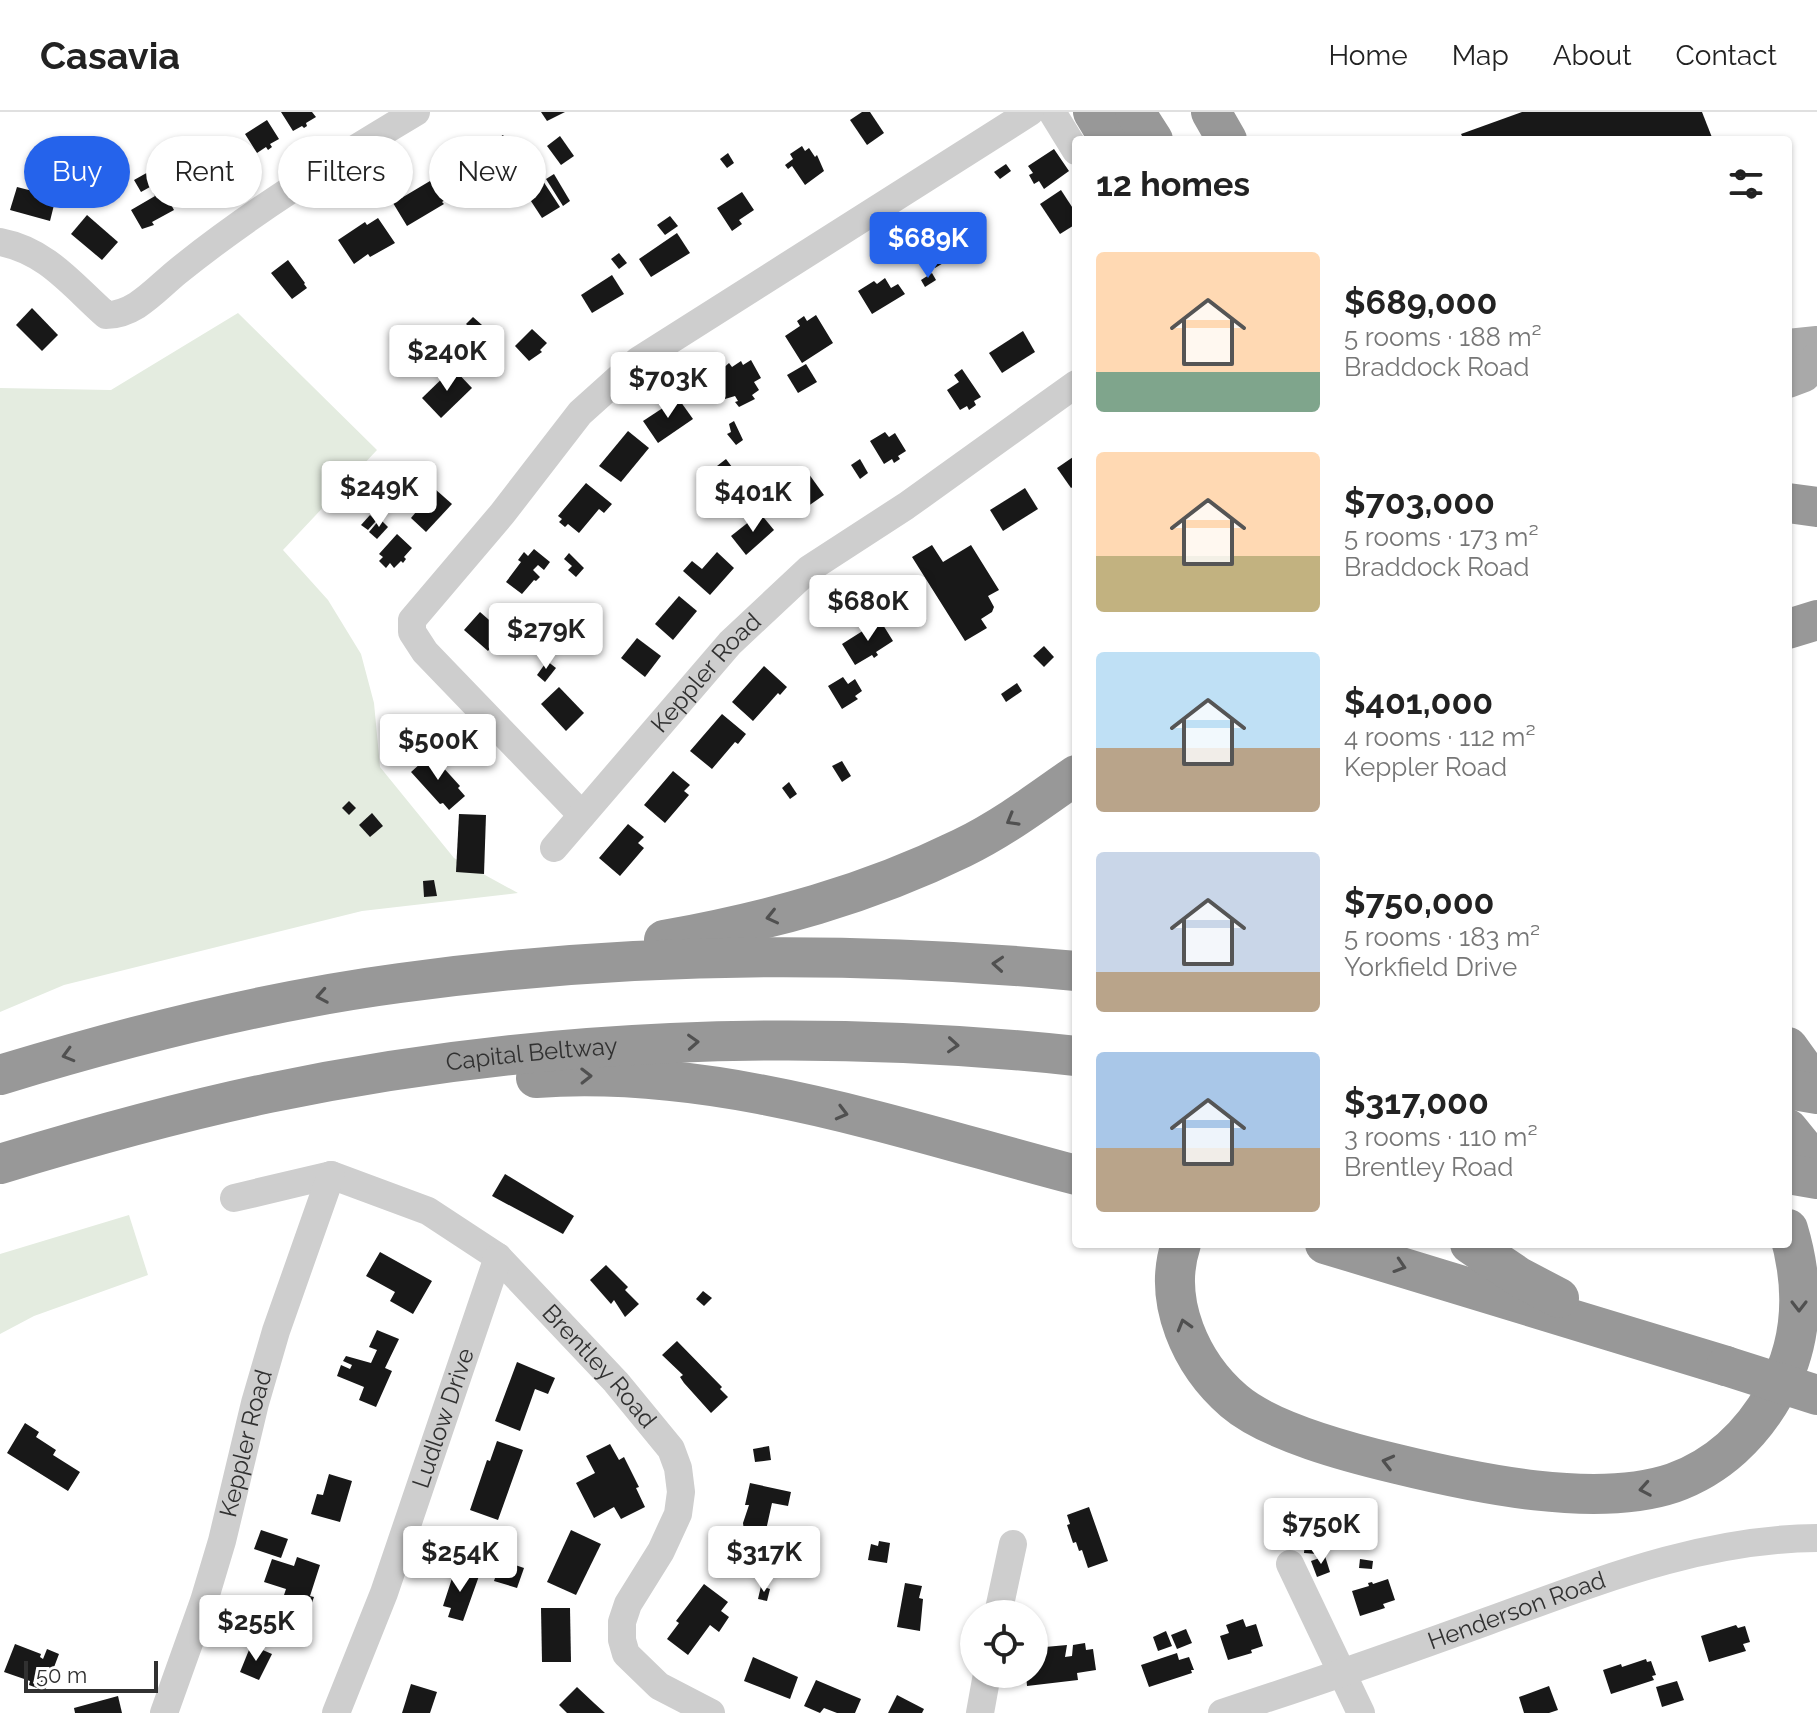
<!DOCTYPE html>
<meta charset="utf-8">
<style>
body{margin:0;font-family:Raleway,sans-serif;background:#f2f2f2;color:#222;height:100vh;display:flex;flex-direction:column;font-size:30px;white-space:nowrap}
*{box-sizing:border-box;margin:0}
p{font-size:26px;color:#767676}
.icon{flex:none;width:44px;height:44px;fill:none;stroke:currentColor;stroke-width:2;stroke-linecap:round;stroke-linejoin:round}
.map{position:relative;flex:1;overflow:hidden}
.side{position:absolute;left:1072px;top:24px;width:720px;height:1112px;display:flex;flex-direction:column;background:#fff;border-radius:8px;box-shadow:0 2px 6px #0004}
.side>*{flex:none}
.banner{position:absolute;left:24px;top:24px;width:760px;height:72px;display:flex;gap:16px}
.fabs{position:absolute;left:960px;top:1488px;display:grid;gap:16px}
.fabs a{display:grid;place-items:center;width:88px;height:88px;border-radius:50%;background:#fff;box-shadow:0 2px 6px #0004;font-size:40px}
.scale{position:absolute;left:24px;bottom:20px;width:134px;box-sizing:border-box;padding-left:8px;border:4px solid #313131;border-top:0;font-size:22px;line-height:28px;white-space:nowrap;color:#313131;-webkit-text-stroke:6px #fff;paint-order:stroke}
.price{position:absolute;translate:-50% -68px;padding:0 18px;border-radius:8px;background:#fff;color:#222;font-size:26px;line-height:52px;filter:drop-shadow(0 2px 4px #0008)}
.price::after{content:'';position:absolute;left:50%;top:48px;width:24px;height:18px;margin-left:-12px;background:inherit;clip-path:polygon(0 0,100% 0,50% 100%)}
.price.selected{background:#2563eb;color:#fff}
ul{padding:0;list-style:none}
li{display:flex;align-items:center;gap:24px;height:200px;padding:0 24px}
li span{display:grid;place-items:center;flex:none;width:224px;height:160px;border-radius:8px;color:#555}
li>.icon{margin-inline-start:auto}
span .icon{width:96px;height:96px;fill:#fffc;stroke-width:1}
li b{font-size:34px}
h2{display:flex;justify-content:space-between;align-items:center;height:96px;padding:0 24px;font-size:34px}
.chip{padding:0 28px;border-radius:36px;background:#fff;box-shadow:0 2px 6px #0004;font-size:28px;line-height:72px}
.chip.selected{background:#2563eb;color:#fff}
header{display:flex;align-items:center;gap:48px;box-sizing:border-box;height:112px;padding:0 40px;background:#fff;border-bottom:2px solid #e0e0e0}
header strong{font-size:38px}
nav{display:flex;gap:44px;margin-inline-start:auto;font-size:28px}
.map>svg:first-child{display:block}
.green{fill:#e4ece0}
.building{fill:#181818}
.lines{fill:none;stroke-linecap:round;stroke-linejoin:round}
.minor{stroke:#cecece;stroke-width:28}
.major{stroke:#a9a9a9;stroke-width:34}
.highway{stroke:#989898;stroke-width:40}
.highway-bridge{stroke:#989898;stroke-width:40}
.oneway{stroke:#505050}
.labels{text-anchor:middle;stroke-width:8;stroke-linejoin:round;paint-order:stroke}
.street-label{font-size:24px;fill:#313131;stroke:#fff}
</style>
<header>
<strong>Casavia</strong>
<nav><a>Home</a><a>Map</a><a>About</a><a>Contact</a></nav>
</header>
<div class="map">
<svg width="1817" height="1601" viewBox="0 0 1817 1601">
<rect width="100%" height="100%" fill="#fff"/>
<g class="green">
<path d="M238,201L377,338L283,438L328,488L361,542L374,591L380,655L454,746L518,781L362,799L64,873L0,900V276L111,278Z"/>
<path d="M129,1103L148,1163L34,1204L0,1222V1142Z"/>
</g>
<g class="building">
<path d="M281,0H312L316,5L306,11L307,14L304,16L302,14L293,19Z"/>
<path d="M541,0H565L547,9Z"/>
<path d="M862,0H870L884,21L867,33L850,8Z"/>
<path d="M1522,0H1702L1713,28H1464L1461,22Z"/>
<path d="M267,8L279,27L270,32L272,35L268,38L266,35L257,41L245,22Z"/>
<path d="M503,23L509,32L515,27L522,37L514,42L520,53L500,66L480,38Z"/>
<path d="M560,24L574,44L561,53L547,34Z"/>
<path d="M228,31L241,50L231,57L233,60L204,80L187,56Z"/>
<path d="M802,34L805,39L809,36L815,45L817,43L824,59L805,73L792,54L788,57L785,53L793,47L790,42Z"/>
<path d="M1054,37L1069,59L1044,77L1039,69L1034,72L1029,63L1033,61L1028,54Z"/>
<path d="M728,41L734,51L727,56L720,47Z"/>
<path d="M75,48L84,55L78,63L69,57Z"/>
<path d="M1006,52L1011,59L1000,67L994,60Z"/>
<path d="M159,54L165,65L158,69L174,98L152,110L154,113L142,117L131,98L155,84L150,75L141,80L134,68Z"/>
<path d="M554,62L570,89L563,94L546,67Z"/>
<path d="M430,69L437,81L444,77L449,85L442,90L444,92L407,114L393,91Z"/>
<path d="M543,69L560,95L542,106L525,80Z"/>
<path d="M17,75L56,85L50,109L10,98Z"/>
<path d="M1061,78L1076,101V112L1060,122L1040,92Z"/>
<path d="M742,80L754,98L739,108L742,112L732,119L717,96Z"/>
<path d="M87,103L118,130L102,148L71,122Z"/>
<path d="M670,104L678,114L665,123L657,113Z"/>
<path d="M378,106L395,131L370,145L368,142L354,152L338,128L365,110L367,113Z"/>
<path d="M957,110L972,133L966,136L970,142L963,146L960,141L935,156L923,137L942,125L940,121Z"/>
<path d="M677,121L690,141L651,165L639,147Z"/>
<path d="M619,141L627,151L619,157L611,147Z"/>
<path d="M288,148L305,171L304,172L307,176L292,187L271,161Z"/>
<path d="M932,161L936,168L925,175L921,168Z"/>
<path d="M612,163L624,182L592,201L581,183Z"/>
<path d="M885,166L891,176L898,172L905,182L872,202L858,179L874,169L877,172Z"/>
<path d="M32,196L58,223L42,239L16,213Z"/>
<path d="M816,203L833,231L802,251L785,224L800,214L797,209L804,204L807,209Z"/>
<path d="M473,205L482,213L475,220L466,212Z"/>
<path d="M532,217L547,231L540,238L542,240L529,249L515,234Z"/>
<path d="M1023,219L1035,240L1002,261L989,241Z"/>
<path d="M751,248L761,266L754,270L759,278L752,283L755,287L739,295L735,290L738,289L735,284L725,287L712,266L729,251L732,255L741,249L743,253Z"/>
<path d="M806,252L817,270L798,281L787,263Z"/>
<path d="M453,256L472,276L441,306L422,286Z"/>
<path d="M962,257L981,285L974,289L976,293L969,298L967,294L960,298L947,278L959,270L954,263Z"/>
<path d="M678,286L693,307L658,331L643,309Z"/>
<path d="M734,309L743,328L736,333L727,322L731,320L729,312Z"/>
<path d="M628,319L649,336L621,370L599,354Z"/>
<path d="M885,320L889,325L895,321L906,339L898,344L900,347L894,351L892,347L884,352L870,329Z"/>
<path d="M1076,343V373L1071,376L1057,356Z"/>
<path d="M726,347L732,355L722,362L717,354Z"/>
<path d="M860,347L868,361L860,367L851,353Z"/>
<path d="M391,356L397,363L388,371L382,365Z"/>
<path d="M806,358L824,383L794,404L776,379Z"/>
<path d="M586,371L612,392L604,401L599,397L579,421L568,412L565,415L559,410L562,407L558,404Z"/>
<path d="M1025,376L1038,397L1003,419L990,398Z"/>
<path d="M435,377L452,392L426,420L411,406Z"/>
<path d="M760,401L774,418L746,443L731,424Z"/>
<path d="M370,403L376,409L368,418L361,413Z"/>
<path d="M380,407L388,415L377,427L369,420Z"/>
<path d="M397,422L412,436L404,445L406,447L403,451L401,449L394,456L390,451L386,456L379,449L383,445L379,442Z"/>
<path d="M932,433L943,450L971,433L999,478L988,484L994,495L992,500L981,507L987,516L965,529L912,445Z"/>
<path d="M534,437L550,450L544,458L538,453L533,458L540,465L536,469L534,468L522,482L506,470L521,450L518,448L524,440L528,444Z"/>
<path d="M717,440L734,456L710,483L683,459L692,449L702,457Z"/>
<path d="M569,441L584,456L576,465L568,458L572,454L564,447Z"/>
<path d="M679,484L697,499L673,528L655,512Z"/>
<path d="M480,500L496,514L489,522L496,529L488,539L464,518Z"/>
<path d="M514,502L527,513L515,527L501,519Z"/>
<path d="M880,508L893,529L876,540L878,543L874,546L872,543L855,553L842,532Z"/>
<path d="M637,526L661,544L645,565L621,546Z"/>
<path d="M1044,534L1054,545L1044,555L1033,544Z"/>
<path d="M547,549L556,556L545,570L537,563Z"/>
<path d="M764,554L787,575L780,583L778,581L753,609L732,590Z"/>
<path d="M843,565L848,572L855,567L862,579L855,584L858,587L842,597L828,574Z"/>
<path d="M1017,571L1022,579L1006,590L1001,582Z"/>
<path d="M559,575L584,601L566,619L541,592Z"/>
<path d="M722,602L746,622L738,632L735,630L712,657L690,639Z"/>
<path d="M431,642L460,674L458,676L465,684L449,698L443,691L440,692L411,660Z"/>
<path d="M842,649L851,664L842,670L832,654Z"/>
<path d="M673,659L690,673L684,679L689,683L665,711L644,693Z"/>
<path d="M789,670L797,682L790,687L782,676Z"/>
<path d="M349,689L356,696L349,703L342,696Z"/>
<path d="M372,701L383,714L370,725L359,713Z"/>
<path d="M459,702L486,703L484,762L456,760Z"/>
<path d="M628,712L644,725L638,731L644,736L620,764L599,746Z"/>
<path d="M434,768L437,784L424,785L423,769Z"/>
<path d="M505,1062L574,1104L563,1122L492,1084Z"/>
<path d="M380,1140L432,1169L413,1202L390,1189L395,1180L366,1164Z"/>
<path d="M606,1153L628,1175L625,1178L639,1192L625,1205L614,1188L611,1192L590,1168Z"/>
<path d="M703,1179L712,1186L704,1194L696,1187Z"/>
<path d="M377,1218L399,1227L385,1256L392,1259L376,1295L359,1288L364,1275L337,1264L341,1253L350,1257L352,1253L343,1249L346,1244L371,1251L377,1238L369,1235Z"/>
<path d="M677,1229L722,1275L720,1277L728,1285L711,1301L684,1271L680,1265L683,1263L662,1243Z"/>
<path d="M517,1250L555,1266L548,1282L535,1277L520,1319L495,1309Z"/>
<path d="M25,1311L39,1320L36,1325L56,1338L53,1343L80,1360L68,1379L7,1341Z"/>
<path d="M497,1329L523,1338L498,1408L470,1398L487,1348L490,1349Z"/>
<path d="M610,1332L619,1348L624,1345L639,1375L636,1376L645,1395L621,1407L614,1395L594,1406L576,1371L595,1361L586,1344Z"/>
<path d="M769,1334L771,1348L755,1350L753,1337Z"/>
<path d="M329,1362L352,1369L340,1410L311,1402L317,1382L323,1383Z"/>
<path d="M750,1371L791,1380L788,1394L772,1391L759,1450L739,1446L747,1420L744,1419L743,1411L749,1393H745Z"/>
<path d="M1089,1395L1108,1449L1088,1456L1082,1438L1079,1439L1076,1430L1073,1431L1067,1413L1070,1412L1067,1403Z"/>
<path d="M261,1418L288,1427L281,1446L254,1437Z"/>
<path d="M571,1418L601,1432L576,1483L547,1470Z"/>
<path d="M879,1429L890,1431L887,1451L868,1448L871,1432L878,1434Z"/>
<path d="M1305,1429L1318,1430L1317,1442L1304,1441Z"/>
<path d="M1325,1444L1330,1460L1317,1465L1311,1449Z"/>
<path d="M297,1445L320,1453L310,1484L314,1485L305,1510L278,1501L286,1477L264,1470L272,1447L294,1454Z"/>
<path d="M1360,1447L1373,1449L1372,1457L1359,1456Z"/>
<path d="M501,1448L524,1456L517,1476L494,1469Z"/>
<path d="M455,1457L479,1464L463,1509L448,1505L451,1496L443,1494Z"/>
<path d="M1388,1467L1395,1488L1383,1492L1385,1496L1360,1504L1352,1479L1369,1474L1368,1471L1372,1470L1373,1472Z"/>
<path d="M905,1471L922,1474L919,1486L923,1487L920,1519L897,1515Z"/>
<path d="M704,1472L728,1490L721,1499L729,1505L719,1520L710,1513L688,1543L667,1527L679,1511L676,1509Z"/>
<path d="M761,1474L770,1477L767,1489L758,1487Z"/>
<path d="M541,1496H570L571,1550H542Z"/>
<path d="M1243,1507L1246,1515L1256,1512L1263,1534L1251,1538L1252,1541L1228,1548L1220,1524L1229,1521L1226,1513Z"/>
<path d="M1736,1513L1738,1516L1745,1514L1750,1530L1743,1532L1746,1539L1709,1550L1701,1524Z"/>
<path d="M1186,1517L1192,1531L1177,1537L1171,1523Z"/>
<path d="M1166,1519L1172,1534L1158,1539L1153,1525Z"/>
<path d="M1085,1531L1086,1538L1093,1537L1096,1558L1077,1561L1078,1568L1027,1574L1026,1562H1034V1536L1067,1533L1065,1545L1072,1544L1073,1533Z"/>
<path d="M15,1532L41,1542L40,1545L43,1547L47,1537L59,1542L45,1579L29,1573L30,1569L4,1560Z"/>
<path d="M251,1533L272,1542L259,1568L240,1560Z"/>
<path d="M1177,1541L1179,1548L1189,1545L1194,1558H1191L1192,1561L1149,1575L1141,1553Z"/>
<path d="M753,1545L798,1565L790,1587L744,1569Z"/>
<path d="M1646,1547L1647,1550L1651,1549L1656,1563L1652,1564L1654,1568L1611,1582L1603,1558L1621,1552L1622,1555Z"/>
<path d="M816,1568L861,1587L855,1601H837L824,1596L820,1601L804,1594Z"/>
<path d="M1677,1569L1684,1588L1662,1595L1656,1575Z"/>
<path d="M411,1572L437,1580L430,1601H402Z"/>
<path d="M1549,1574L1558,1598L1549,1601H1524L1519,1585Z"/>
<path d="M577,1575L594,1591L605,1601H567L559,1593Z"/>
<path d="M897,1583L924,1597L922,1601H888Z"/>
<path d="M118,1584L122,1601H75L74,1596Z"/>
</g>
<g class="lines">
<g class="minor">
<path d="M1052,0L1076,39"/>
<path d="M0,130C47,139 72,173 106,203C135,203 155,178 177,160C251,100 334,49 416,0"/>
<path d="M582,703L425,540L412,520V508L502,402L580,301L639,248L1030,0"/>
<path id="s1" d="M554,736L730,531L809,457L906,394L1076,272"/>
<path id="s2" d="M234,1086L331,1063L428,1099L498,1145L616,1270L671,1337L678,1356L681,1380L678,1402L661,1439L628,1492L622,1510V1528L626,1542L659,1574L711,1601"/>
<path d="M1290,1452L1361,1601"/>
<path d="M998,1502L1013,1432"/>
<path id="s3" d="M164,1601L204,1489L222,1429L255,1291L276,1219L331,1063"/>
<path id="s4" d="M336,1601L384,1481L498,1145"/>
<path d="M980,1601L987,1562"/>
<path id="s5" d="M1222,1601C1312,1572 1400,1541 1488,1509C1596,1470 1700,1427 1817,1426"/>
</g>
<g class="major">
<path d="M1788,234L1817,231"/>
<path d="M1788,269L1804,263L1817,247"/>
</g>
<g class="highway">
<path d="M1093,0L1110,28"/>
<path d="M1135,0L1153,28"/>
<path d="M1211,0L1227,28"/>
<path d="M1788,391L1817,395"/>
<path d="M1788,517L1817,508"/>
<path d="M664,828C769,809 866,783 962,736C1003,716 1039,689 1076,663"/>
<path d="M1788,935L1817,975"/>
<path d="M0,963C131,923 265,889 400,871C625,840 851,838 1076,859"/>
<path d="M536,966C720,953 900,1017 1076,1063"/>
<path d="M1788,1017L1817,1053"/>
<path id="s6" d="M0,1052C89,1025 178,1000 269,981C533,926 808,915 1076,944"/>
<path d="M1181,1132C1162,1189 1191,1252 1234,1289C1270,1320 1351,1341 1397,1352C1475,1371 1596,1397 1673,1371C1718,1355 1752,1322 1775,1281C1804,1230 1805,1173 1788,1117"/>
<path d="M1325,1132L1726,1254"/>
<path d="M1470,1132L1519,1165L1559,1186"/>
</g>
<g class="highway-bridge">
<path d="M1788,977L1817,982"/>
<path d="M1788,1062L1817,1067"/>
<path d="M1726,1254L1817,1283"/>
</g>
</g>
<defs><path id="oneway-chevron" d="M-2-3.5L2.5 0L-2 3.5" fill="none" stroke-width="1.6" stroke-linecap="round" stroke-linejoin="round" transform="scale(2)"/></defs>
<g class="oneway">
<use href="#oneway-chevron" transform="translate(1012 708) rotate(150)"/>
<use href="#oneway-chevron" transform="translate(772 805) rotate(167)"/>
<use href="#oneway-chevron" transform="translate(998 852) rotate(-176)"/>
<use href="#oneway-chevron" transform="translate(322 884) rotate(170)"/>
<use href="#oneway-chevron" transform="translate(693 930) rotate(-3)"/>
<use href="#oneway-chevron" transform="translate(953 933) rotate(4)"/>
<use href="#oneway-chevron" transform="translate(68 943) rotate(164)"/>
<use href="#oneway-chevron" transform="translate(586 964) rotate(-1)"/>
<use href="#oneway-chevron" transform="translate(842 1001) rotate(15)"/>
<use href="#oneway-chevron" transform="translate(1400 1154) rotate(18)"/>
<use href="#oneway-chevron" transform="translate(1799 1194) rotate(90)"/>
<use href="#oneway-chevron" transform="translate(1184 1213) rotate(-106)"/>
<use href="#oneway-chevron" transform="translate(1388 1350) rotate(-166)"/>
<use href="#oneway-chevron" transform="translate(1645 1377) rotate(170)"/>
</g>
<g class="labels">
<g class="street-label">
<text dy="8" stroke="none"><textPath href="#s1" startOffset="232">Keppler Road</textPath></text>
<text dy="8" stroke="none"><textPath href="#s6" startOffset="544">Capital Beltway</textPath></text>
<text dy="8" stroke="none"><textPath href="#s2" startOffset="436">Brentley Road</textPath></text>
<text dy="8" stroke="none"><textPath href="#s4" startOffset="314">Ludlow Drive</textPath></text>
<text dy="8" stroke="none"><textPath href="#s3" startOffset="282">Keppler Road</textPath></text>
<text dy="8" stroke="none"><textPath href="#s5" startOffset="312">Henderson Road</textPath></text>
</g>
</g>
</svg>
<div class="fabs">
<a><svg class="icon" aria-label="locate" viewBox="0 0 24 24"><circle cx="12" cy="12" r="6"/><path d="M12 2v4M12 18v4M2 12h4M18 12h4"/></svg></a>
</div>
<div class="scale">50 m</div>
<b class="price selected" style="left:928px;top:168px">$689K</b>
<b class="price" style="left:447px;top:281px">$240K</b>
<b class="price" style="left:668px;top:308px">$703K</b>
<b class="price" style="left:379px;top:417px">$249K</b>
<b class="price" style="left:753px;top:422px">$401K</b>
<b class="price" style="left:868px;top:531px">$680K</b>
<b class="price" style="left:546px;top:559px">$279K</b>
<b class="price" style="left:438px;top:670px">$500K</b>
<b class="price" style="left:1321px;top:1454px">$750K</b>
<b class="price" style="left:460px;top:1482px">$254K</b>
<b class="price" style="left:764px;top:1482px">$317K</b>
<b class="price" style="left:256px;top:1551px">$255K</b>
<div class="banner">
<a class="chip selected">Buy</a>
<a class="chip">Rent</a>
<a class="chip">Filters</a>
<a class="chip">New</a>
</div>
<section class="side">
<h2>12 homes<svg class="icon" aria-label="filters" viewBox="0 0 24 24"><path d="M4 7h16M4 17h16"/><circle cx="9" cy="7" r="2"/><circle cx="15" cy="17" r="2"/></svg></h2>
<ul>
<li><span style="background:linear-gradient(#ffd9b3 75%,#7fa58c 0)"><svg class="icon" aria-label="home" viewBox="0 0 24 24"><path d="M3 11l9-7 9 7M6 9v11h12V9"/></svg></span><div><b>$689,000</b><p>5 rooms · 188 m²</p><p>Braddock Road</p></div></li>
<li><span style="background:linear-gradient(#ffd9b3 65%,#c2b280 0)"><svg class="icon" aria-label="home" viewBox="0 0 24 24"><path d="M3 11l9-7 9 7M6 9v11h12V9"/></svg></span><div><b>$703,000</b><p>5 rooms · 173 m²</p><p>Braddock Road</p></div></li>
<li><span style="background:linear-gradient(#bfe0f5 60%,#b9a48a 0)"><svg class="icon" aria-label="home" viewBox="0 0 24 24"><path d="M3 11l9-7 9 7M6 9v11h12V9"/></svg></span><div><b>$401,000</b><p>4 rooms · 112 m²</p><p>Keppler Road</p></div></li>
<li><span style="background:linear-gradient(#c9d6e8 75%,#b9a48a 0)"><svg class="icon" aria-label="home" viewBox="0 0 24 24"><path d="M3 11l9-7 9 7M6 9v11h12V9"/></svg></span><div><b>$750,000</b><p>5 rooms · 183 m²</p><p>Yorkfield Drive</p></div></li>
<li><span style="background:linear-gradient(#a9c7e8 60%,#b9a48a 0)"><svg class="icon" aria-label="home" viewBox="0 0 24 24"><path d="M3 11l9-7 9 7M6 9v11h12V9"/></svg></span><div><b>$317,000</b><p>3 rooms · 110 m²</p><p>Brentley Road</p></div></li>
</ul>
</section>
</div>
